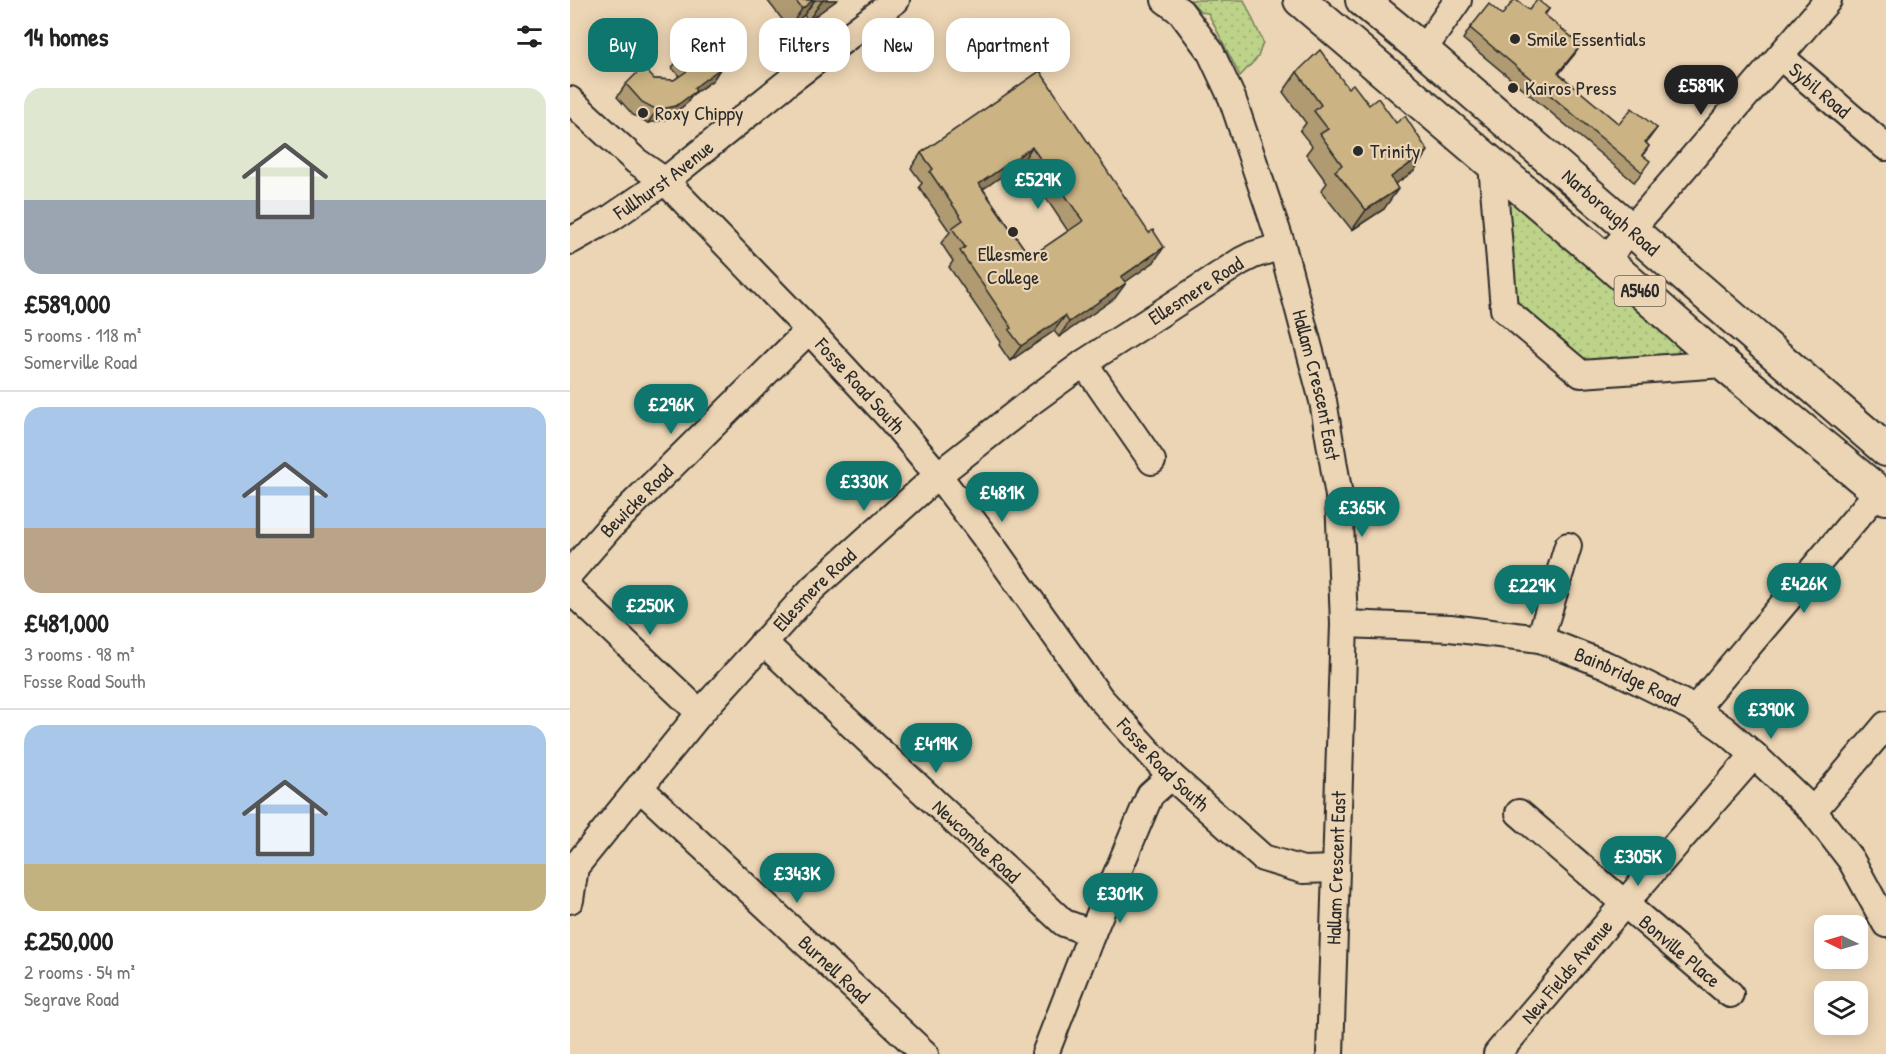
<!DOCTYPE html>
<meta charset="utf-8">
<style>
body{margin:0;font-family:"Patrick Hand",sans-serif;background:#f2f2f2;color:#222;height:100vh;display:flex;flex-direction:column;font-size:22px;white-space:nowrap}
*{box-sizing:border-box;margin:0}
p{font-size:20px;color:#767676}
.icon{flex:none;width:33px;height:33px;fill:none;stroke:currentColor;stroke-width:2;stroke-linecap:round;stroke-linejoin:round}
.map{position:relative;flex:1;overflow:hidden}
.sheet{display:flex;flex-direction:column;background:#fff;width:570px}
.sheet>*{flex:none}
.guide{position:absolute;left:18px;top:18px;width:570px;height:54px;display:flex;gap:12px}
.needle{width:39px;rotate:275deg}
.buttons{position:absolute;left:1244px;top:915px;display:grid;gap:12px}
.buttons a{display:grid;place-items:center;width:54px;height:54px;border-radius:12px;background:#fff;box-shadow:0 3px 15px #0003;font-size:30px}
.price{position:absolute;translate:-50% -51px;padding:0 14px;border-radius:21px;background:#0f766e;color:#fff;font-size:20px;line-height:39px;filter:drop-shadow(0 2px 3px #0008)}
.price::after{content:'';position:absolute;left:50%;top:36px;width:18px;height:14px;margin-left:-9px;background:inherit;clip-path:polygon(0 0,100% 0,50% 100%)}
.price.on{background:#222;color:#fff}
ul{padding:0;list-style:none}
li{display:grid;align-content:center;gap:12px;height:318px;padding:0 24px}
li+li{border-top:2px solid #e0e0e0}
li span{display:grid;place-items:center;height:186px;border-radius:18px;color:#555}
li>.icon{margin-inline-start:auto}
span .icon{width:108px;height:108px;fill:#fffc;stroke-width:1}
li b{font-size:26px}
h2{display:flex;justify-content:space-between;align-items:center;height:72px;padding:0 24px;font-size:26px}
.chip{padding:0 21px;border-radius:18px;background:#fff;box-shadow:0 3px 15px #0003;font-size:21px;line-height:54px}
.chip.on{background:#0f766e;color:#fff}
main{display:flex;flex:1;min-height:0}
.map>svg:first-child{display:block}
.grass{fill:url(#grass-dots);stroke:#747f5a;stroke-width:1.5}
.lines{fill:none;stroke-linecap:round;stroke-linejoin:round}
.minor-casing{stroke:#2b2b2b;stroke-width:30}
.major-casing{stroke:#2b2b2b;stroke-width:36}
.minor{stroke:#ecd5b4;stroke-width:26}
.major{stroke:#ecd5b4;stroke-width:32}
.wall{fill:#af9a71;stroke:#2b2b2b;stroke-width:1.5;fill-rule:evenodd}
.shaded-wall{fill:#8e7d5c;stroke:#2b2b2b;stroke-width:1.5}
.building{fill:#cbb383;stroke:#2b2b2b;stroke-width:1.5;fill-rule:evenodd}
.poi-dot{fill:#2b2b2b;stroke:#ecd5b4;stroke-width:2}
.labels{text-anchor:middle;stroke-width:4.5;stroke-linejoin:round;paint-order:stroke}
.shield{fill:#ecd5b4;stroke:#655e54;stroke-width:1.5}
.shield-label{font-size:18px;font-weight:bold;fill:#2b2b2b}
.poi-label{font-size:20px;fill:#2b2b2b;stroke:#ecd5b4;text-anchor:start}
.street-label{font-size:20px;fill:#2b2b2b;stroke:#ecd5b4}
</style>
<main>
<section class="sheet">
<h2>14 homes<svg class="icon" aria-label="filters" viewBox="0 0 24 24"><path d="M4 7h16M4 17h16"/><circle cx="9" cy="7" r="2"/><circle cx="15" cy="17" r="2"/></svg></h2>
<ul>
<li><span style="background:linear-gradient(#dfe7d0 60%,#9aa5b1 0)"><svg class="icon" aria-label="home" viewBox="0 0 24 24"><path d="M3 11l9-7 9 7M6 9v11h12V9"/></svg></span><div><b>£589,000</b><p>5 rooms · 118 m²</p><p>Somerville Road</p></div></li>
<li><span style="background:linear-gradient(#a9c7e8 65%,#b9a48a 0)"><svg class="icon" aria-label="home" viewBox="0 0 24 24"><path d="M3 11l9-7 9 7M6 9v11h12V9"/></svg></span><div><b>£481,000</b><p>3 rooms · 98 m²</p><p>Fosse Road South</p></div></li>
<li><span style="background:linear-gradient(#a9c7e8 75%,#c2b280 0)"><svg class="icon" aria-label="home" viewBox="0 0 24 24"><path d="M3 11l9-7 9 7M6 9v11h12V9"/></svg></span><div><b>£250,000</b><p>2 rooms · 54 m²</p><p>Segrave Road</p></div></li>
</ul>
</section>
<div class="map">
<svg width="1316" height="1054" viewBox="0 0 1316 1054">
<defs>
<pattern id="grass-dots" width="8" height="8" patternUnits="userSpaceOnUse" patternTransform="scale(1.5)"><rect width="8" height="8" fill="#bdd389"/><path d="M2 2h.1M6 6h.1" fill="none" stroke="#a3b576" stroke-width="1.8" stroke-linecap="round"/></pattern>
</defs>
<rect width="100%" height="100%" fill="#ecd5b4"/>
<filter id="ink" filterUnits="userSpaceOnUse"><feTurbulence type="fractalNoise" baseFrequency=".0167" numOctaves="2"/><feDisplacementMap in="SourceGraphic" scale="12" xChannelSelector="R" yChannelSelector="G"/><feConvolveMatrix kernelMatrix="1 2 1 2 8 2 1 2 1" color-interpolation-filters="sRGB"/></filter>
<g filter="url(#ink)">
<g class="grass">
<path d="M620,0H674L693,42L688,57L670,76L638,13L631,12Z"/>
<path d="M944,202L1109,345L1108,359L1014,363L940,302L932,208Z"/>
</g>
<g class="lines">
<defs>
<g id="minor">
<path id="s1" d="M595,0L611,12L640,51L662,98L712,246L753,401L769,496L774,624L760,1054"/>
<path d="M853,50L888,0"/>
<path id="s2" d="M1211,57L1316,147"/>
<path id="s3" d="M0,100L66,161L95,181L239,330L320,418L368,475L424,549L530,698L601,776L693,858L733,870L765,869"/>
<path d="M922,164L934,309L1011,374L1153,364"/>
<path id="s4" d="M0,241L41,218L95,181L218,82L326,0"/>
<path d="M1035,260L1258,0"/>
<path d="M514,363L582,461"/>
<path id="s5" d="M0,573L40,527L239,330"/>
<path d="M0,590L130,713"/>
<path id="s6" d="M774,624L880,628L970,639L1036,665L1125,709L1155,730L1184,755L1243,811L1281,860L1316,924"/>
<path d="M970,639L998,546"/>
<path id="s7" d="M193,642L494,923L522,933"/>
<path d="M1125,709L1308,492"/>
<path id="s8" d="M69,787L355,1054"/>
<path d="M1243,811L1316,725"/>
<path id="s9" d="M949,813L1160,994"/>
<path id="s10" d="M0,900L5,867L130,713L243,588L368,475L462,401L514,363L671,261L683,255L712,246"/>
<path d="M475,1054L522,933L580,795L601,776"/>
<path id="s11" d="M927,1054L1054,904L1184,755"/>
</g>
<g id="major">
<path d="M730,0L1035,260L1153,364L1316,498"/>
<path id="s12" d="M792,0L853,50L1316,450"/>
</g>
</defs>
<use href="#minor" class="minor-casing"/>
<use href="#major" class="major-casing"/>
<use href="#minor" class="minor"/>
<use href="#major" class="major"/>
</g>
<g class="wall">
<path d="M197,0H267L238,21L234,15L219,28Z"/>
<path d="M979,9L975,15L1011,45L989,74L1049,124L1087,128L1076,143L1079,146L1073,155V172L1064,182L893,39L900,28L959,10Z"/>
<path d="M137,46L172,47L163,60L150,69L143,80L122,95L117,103L97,119L78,123L63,115L47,97L56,84L84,79L104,80L109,76L102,68L111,55Z"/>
<path d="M470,71L584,262L555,282L545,298L489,337L484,331L440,361L429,345L431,342L379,267L383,261L371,243L380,232L349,187L352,183L341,168L351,153ZM452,162L498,231L460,257L413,189Z"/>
<path d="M727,72L778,88L844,171L825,184L814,209L782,230L751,191L757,183L736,154L742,146L730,131L736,123L713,92Z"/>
</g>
<g class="shaded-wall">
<path d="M243,0H245L234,15L219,28L232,9Z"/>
<path d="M254,0H267L238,21L251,2Z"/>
<path d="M1011,45L1004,55L980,83L988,73Z"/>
<path d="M172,47L163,60L150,69L143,80L122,95L117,103L97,119L78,123L87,110L124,88L150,64Z"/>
<path d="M462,147L452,162L399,199L409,184Z"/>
<path d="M858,151L844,171L807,197L821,177Z"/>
<path d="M828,189L814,209L782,230L796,210Z"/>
<path d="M594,247L584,262L541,292L551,277Z"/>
<path d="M556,283L545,298L489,337L499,322Z"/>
<path d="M495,316L484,331L440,361L451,346Z"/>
</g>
<g class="building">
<path d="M225,0H243L232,9Z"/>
<path d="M944,0H946L959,10L967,0H968L979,9L974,14L1011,45L988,73L1049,124L1062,108L1087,128L1075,142L1079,146L1072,155L1080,161L1072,172L900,28L919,4L932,15Z"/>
<path d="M159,30L172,47L150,64L152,67L124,88L126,91L106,106L87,110L72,102L56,84L73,67L84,79L104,80L121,68L111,55L132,39L137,46Z"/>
<path d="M750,50L778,88L783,84L799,105L808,98L826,123L835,116L858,151L821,177L828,189L796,210L765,171L772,165L750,134L758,129L744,111L751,105L727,72Z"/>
<path d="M470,71L579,233L583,230L594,247L551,277L556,283L499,322L495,316L451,346L439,330L442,328L390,251L395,247L382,228L393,220L360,172L363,169L351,153ZM462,147L513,221L460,257L409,184Z"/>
</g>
</g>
<g class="poi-dot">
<circle cx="945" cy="39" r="6"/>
<circle cx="943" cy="88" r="6"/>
<circle cx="73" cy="113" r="6"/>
<circle cx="788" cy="151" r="6"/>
<circle cx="443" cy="232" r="6"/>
</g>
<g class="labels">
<rect class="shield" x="1044.5" y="276" width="51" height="30" rx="4.5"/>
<g class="shield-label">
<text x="1070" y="297">A5460</text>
</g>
<g class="poi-label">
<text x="957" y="46">Smile Essentials</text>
<text x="955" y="95">Kairos Press</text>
<text x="85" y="120">Roxy Chippy</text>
<text x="800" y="158">Trinity</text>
<text x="443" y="261" text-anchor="middle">Ellesmere<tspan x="443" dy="23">College</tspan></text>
</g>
<g class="street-label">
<text dy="7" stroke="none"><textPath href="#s2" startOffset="51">Sybil Road</textPath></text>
<text dy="7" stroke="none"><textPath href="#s4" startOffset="112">Fullhurst Avenue</textPath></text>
<text dy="7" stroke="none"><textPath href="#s12" startOffset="327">Narborough Road</textPath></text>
<text dy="7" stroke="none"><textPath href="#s10" startOffset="886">Ellesmere Road</textPath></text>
<text dy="7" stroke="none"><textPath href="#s1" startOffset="420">Hallam Crescent East</textPath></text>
<text dy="7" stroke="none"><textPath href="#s3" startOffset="408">Fosse Road South</textPath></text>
<text dy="7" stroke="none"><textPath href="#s5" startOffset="98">Bewicke Road</textPath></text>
<text dy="7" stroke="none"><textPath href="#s10" startOffset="400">Ellesmere Road</textPath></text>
<text dy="7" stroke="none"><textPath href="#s6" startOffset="292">Bainbridge Road</textPath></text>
<text dy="7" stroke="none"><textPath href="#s3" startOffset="894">Fosse Road South</textPath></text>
<text dy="7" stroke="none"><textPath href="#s7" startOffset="292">Newcombe Road</textPath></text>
<text transform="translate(766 868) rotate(-88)" y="7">Hallam Crescent East</text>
<text dy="7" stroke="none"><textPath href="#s9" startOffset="212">Bonville Place</textPath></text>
<text dy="7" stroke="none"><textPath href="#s8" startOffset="267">Burnell Road</textPath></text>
<text dy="7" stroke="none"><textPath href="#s11" startOffset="108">New Fields Avenue</textPath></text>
</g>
</g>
</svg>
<div class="buttons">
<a><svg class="needle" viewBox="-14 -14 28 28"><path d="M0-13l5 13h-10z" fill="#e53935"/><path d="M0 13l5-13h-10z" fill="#767676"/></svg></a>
<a><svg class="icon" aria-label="layers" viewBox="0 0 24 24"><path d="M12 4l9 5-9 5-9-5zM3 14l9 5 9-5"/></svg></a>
</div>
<b class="price on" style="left:1131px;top:116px">£589K</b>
<b class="price" style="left:468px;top:210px">£529K</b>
<b class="price" style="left:101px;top:435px">£296K</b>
<b class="price" style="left:294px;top:512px">£330K</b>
<b class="price" style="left:432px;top:523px">£481K</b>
<b class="price" style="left:792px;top:538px">£365K</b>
<b class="price" style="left:1234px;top:614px">£426K</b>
<b class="price" style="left:962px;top:616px">£229K</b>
<b class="price" style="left:80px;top:636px">£250K</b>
<b class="price" style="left:1201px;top:740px">£390K</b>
<b class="price" style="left:366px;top:774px">£419K</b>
<b class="price" style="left:1068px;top:887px">£305K</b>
<b class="price" style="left:227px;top:904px">£343K</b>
<b class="price" style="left:550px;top:924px">£301K</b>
<div class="guide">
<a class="chip on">Buy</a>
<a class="chip">Rent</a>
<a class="chip">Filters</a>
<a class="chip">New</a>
<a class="chip">Apartment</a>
</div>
</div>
</main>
